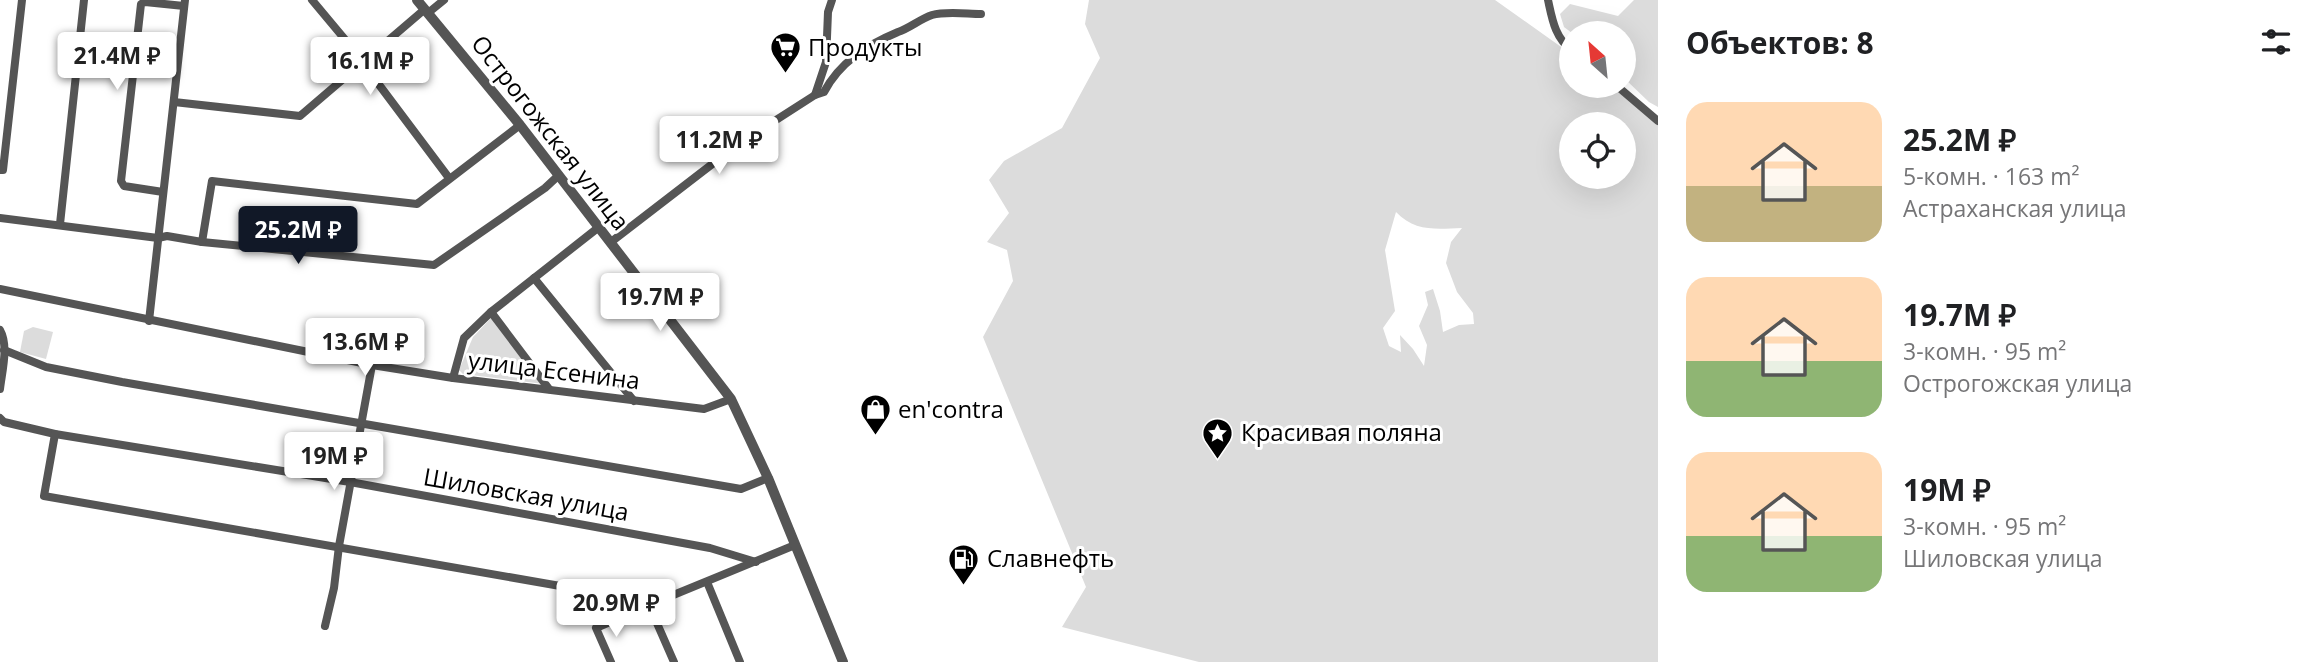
<!DOCTYPE html>
<html lang="ru">
<meta charset="utf-8">
<style>
body{margin:0;font-family:"Open Sans",sans-serif;background:#f6f6f6;color:#202124;height:100vh;display:flex;flex-direction:column;font-size:26px;white-space:nowrap}
*{box-sizing:border-box;margin:0}
p{font-size:23px;color:#757577}
.icon{flex:none;width:38px;height:38px;fill:none;stroke:currentColor;stroke-width:2;stroke-linecap:round;stroke-linejoin:round}
.map{position:relative;flex:1;overflow:hidden}
.drawer{display:flex;flex-direction:column;background:#fff;width:665px}
.drawer>*{flex:none}
.needle{width:46px;rotate:333deg}
.buttons{position:absolute;left:1559px;top:21px;display:grid;gap:14px}
.buttons a{display:grid;place-items:center;width:77px;height:77px;border-radius:50%;background:#fff;box-shadow:0 7px 28px #0002;font-size:35px}
.price{position:absolute;translate:-50% -60px;padding:0 16px;border-radius:7px;background:#fff;color:#222;font-size:23px;line-height:46px;filter:drop-shadow(0 2px 4px #0008)}
.price::after{content:'';position:absolute;left:50%;top:42px;width:21px;height:16px;margin-left:-10px;background:inherit;clip-path:polygon(0 0,100% 0,50% 100%)}
.price.on{background:#111827;color:#fff}
ul{padding:0;list-style:none}
li{display:flex;align-items:center;gap:21px;height:175px;padding:0 28px}
li span{display:grid;place-items:center;flex:none;width:196px;height:140px;border-radius:21px;color:#555}
li>.icon{margin-inline-start:auto}
span .icon{width:84px;height:84px;fill:#fffc;stroke-width:1}
li b{font-size:30px}
h2{display:flex;justify-content:space-between;align-items:center;height:84px;padding:0 28px;font-size:30px}
main{display:flex;flex:1;min-height:0}
.map>svg:first-child{display:block}
.green{fill:#dcdcdc;fill-rule:evenodd}
.lines{fill:none;stroke-linecap:round;stroke-linejoin:round}
.minor{stroke:#555;stroke-width:8}
.tertiary{stroke:#555;stroke-width:10}
.labels{text-anchor:middle;stroke-width:6;stroke-linejoin:round;paint-order:stroke}
.poi-label{font-size:24px;fill:#000;stroke:#fff;text-anchor:start}
.street-label{font-size:24px;fill:#000;stroke:#fff}
</style>
<main>
<div class="map">
<svg width="1658" height="662" viewBox="0 0 1658 662">
<rect width="100%" height="100%" fill="#fff"/>
<g class="green">
<path d="M1089,0H1495L1571,54L1572,86H1611L1658,125V662H1199L1062,627L1086,587L983,337L1013,281L1007,250L987,242L1009,213L989,180L1004,161L1062,128L1100,58L1085,24ZM1572,124H1624V177H1572ZM1396,212C1415,232 1436,229 1462,228L1451,242L1446,263L1457,292L1473,313L1474,324L1459,325L1443,332L1440,311L1433,289L1425,292L1428,305L1419,326L1427,345L1424,366L1413,349L1400,335L1401,352L1389,346L1383,328L1395,311L1385,250Z"/>
<path d="M1634,0H1658V107L1649,102L1624,78V33H1572L1564,27L1560,14L1570,4L1618,16Z"/>
<path d="M493,316L544,384L463,374L459,370L473,337Z"/>
<path d="M33,327L53,332L46,359L20,352L24,331Z"/>
</g>
<g class="lines">
<g class="minor">
<path d="M312,0L363,61L371,74L449,178"/>
<path d="M1548,0C1552,18 1555,39 1572,50"/>
<path d="M428,13L444,0"/>
<path d="M1617,86L1658,121"/>
<path d="M815,95L826,62L828,12L832,0"/>
<path d="M174,102L300,116L425,9"/>
<path d="M0,170H3L22,0"/>
<path d="M163,192L124,186L121,181L141,4L145,2L184,6"/>
<path d="M0,218L158,238L167,236L202,242L434,265L545,188L559,175"/>
<path d="M60,224L84,0"/>
<path d="M202,242L212,181L417,204L520,125"/>
<path d="M611,242L737,145L815,95L824,92C840,62 867,45 898,32C910,28 920,19 932,15C946,11 967,14 981,14"/>
<path d="M534,278L634,401"/>
<path d="M0,289L372,365L453,378L704,409L731,399"/>
<path d="M491,312L549,389"/>
<path d="M149,321L185,0"/>
<path d="M0,330C9,346 2,371 0,389"/>
<path d="M4,350L46,367L122,382L741,489L768,478"/>
<path d="M453,378L464,338L491,312L599,227"/>
<path d="M0,418L4,422L55,434L350,482L710,548L756,562"/>
<path d="M55,434L44,496L606,594L649,605L795,545"/>
<path d="M707,582L740,662"/>
<path d="M325,626L334,588L339,546L372,365"/>
<path d="M611,662L596,628L649,605L674,662"/>
</g>
<path class="tertiary" d="M417,0L520,125L731,399L768,478L843,662"/>
</g>
<defs>
<symbol id="supermarket-pin" viewBox="-11 -11 22 30"><path d="M0 17L-7.5 6A9.5 9.5 0 1 1 7.5 6Z" fill="#000" stroke="#fff"/><path d="M-6-5.5h2.5l.6 2H6L4.5 2H-2.5L-4.4-4H-6ZM-1.5 3.2a1.3 1.3 0 1 0 .1 0ZM3 3.2a1.3 1.3 0 1 0 .1 0Z" fill="#fff"/></symbol>
<symbol id="shop-pin" viewBox="-11 -11 22 30"><path d="M0 17L-7.5 6A9.5 9.5 0 1 1 7.5 6Z" fill="#000" stroke="#fff"/><path d="M-5-2.5h2.3a2.7 3.5 0 0 1 5.4 0H5L5.5 6h-11ZM-1.5-2.5h3a1.5 2.3 0 0 0-3 0Z" fill="#fff"/></symbol>
<symbol id="sight-pin" viewBox="-11 -11 22 30"><path d="M0 17L-7.5 6A9.5 9.5 0 1 1 7.5 6Z" fill="#000" stroke="#fff"/><path d="M0-6L1.8-2.2L6-1.7L2.9 1.2L3.7 5.4L0 3.3L-3.7 5.4L-2.9 1.2L-6-1.7L-1.8-2.2Z" fill="#fff"/></symbol>
<symbol id="fuel-pin" viewBox="-11 -11 22 30"><path d="M0 17L-7.5 6A9.5 9.5 0 1 1 7.5 6Z" fill="#000" stroke="#fff"/><path d="M-5.5-6h7V0h2V4h1.3V-2.5L3-4.5l.8-.8L6-3V5H2.5V1h-1V6h-7ZM-4.2-4.7v3.2H.2V-4.7Z" fill="#fff"/></symbol>
</defs>
<g fill-rule="evenodd">
<use href="#supermarket-pin" x="768" y="30" width="35" height="47"/>
<use href="#shop-pin" x="858" y="392" width="35" height="47"/>
<use href="#sight-pin" x="1200" y="416" width="35" height="47"/>
<use href="#fuel-pin" x="946" y="542" width="35" height="47"/>
</g>
<g class="labels">
<g class="poi-label">
<text x="808" y="56">Продукты</text>
<text x="898" y="418">en'contra</text>
<text x="1241" y="441">Красивая поляна</text>
<text x="987" y="567">Cлавнефть</text>
</g>
<g class="street-label">
<text transform="translate(550 133) rotate(52)" y="8">Острогожская улица</text>
<text transform="translate(554 371) rotate(7)" y="8">улица Есенина</text>
<text transform="translate(526 495) rotate(10)" y="8">Шиловская улица</text>
</g>
</g>
</svg>
<div class="buttons">
<a><svg class="needle" viewBox="-14 -14 28 28"><path d="M0-13l5 13h-10z" fill="#e53935"/><path d="M0 13l5-13h-10z" fill="#757577"/></svg></a>
<a><svg class="icon" aria-label="locate" viewBox="0 0 24 24"><circle cx="12" cy="12" r="6"/><path d="M12 2v4M12 18v4M2 12h4M18 12h4"/></svg></a>
</div>
<b class="price" style="left:117px;top:92px">21.4M ₽</b>
<b class="price" style="left:370px;top:97px">16.1M ₽</b>
<b class="price" style="left:719px;top:176px">11.2M ₽</b>
<b class="price on" style="left:298px;top:266px">25.2M ₽</b>
<b class="price" style="left:660px;top:333px">19.7M ₽</b>
<b class="price" style="left:365px;top:378px">13.6M ₽</b>
<b class="price" style="left:334px;top:492px">19M ₽</b>
<b class="price" style="left:616px;top:639px">20.9M ₽</b>
</div>
<section class="drawer">
<h2>Объектов: 8<svg class="icon" aria-label="filters" viewBox="0 0 24 24"><path d="M4 7h16M4 17h16"/><circle cx="9" cy="7" r="2"/><circle cx="15" cy="17" r="2"/></svg></h2>
<ul>
<li><span style="background:linear-gradient(#ffd9b3 60%,#c2b280 0)"><svg class="icon" aria-label="home" viewBox="0 0 24 24"><path d="M3 11l9-7 9 7M6 9v11h12V9"/></svg></span><div><b>25.2M ₽</b><p>5-комн. · 163 m²</p><p>Астраханская улица</p></div></li>
<li><span style="background:linear-gradient(#ffd9b3 60%,#8fb573 0)"><svg class="icon" aria-label="home" viewBox="0 0 24 24"><path d="M3 11l9-7 9 7M6 9v11h12V9"/></svg></span><div><b>19.7M ₽</b><p>3-комн. · 95 m²</p><p>Острогожская улица</p></div></li>
<li><span style="background:linear-gradient(#ffd9b3 60%,#8fb573 0)"><svg class="icon" aria-label="home" viewBox="0 0 24 24"><path d="M3 11l9-7 9 7M6 9v11h12V9"/></svg></span><div><b>19M ₽</b><p>3-комн. · 95 m²</p><p>Шиловская улица</p></div></li>
</ul>
</section>
</main>
